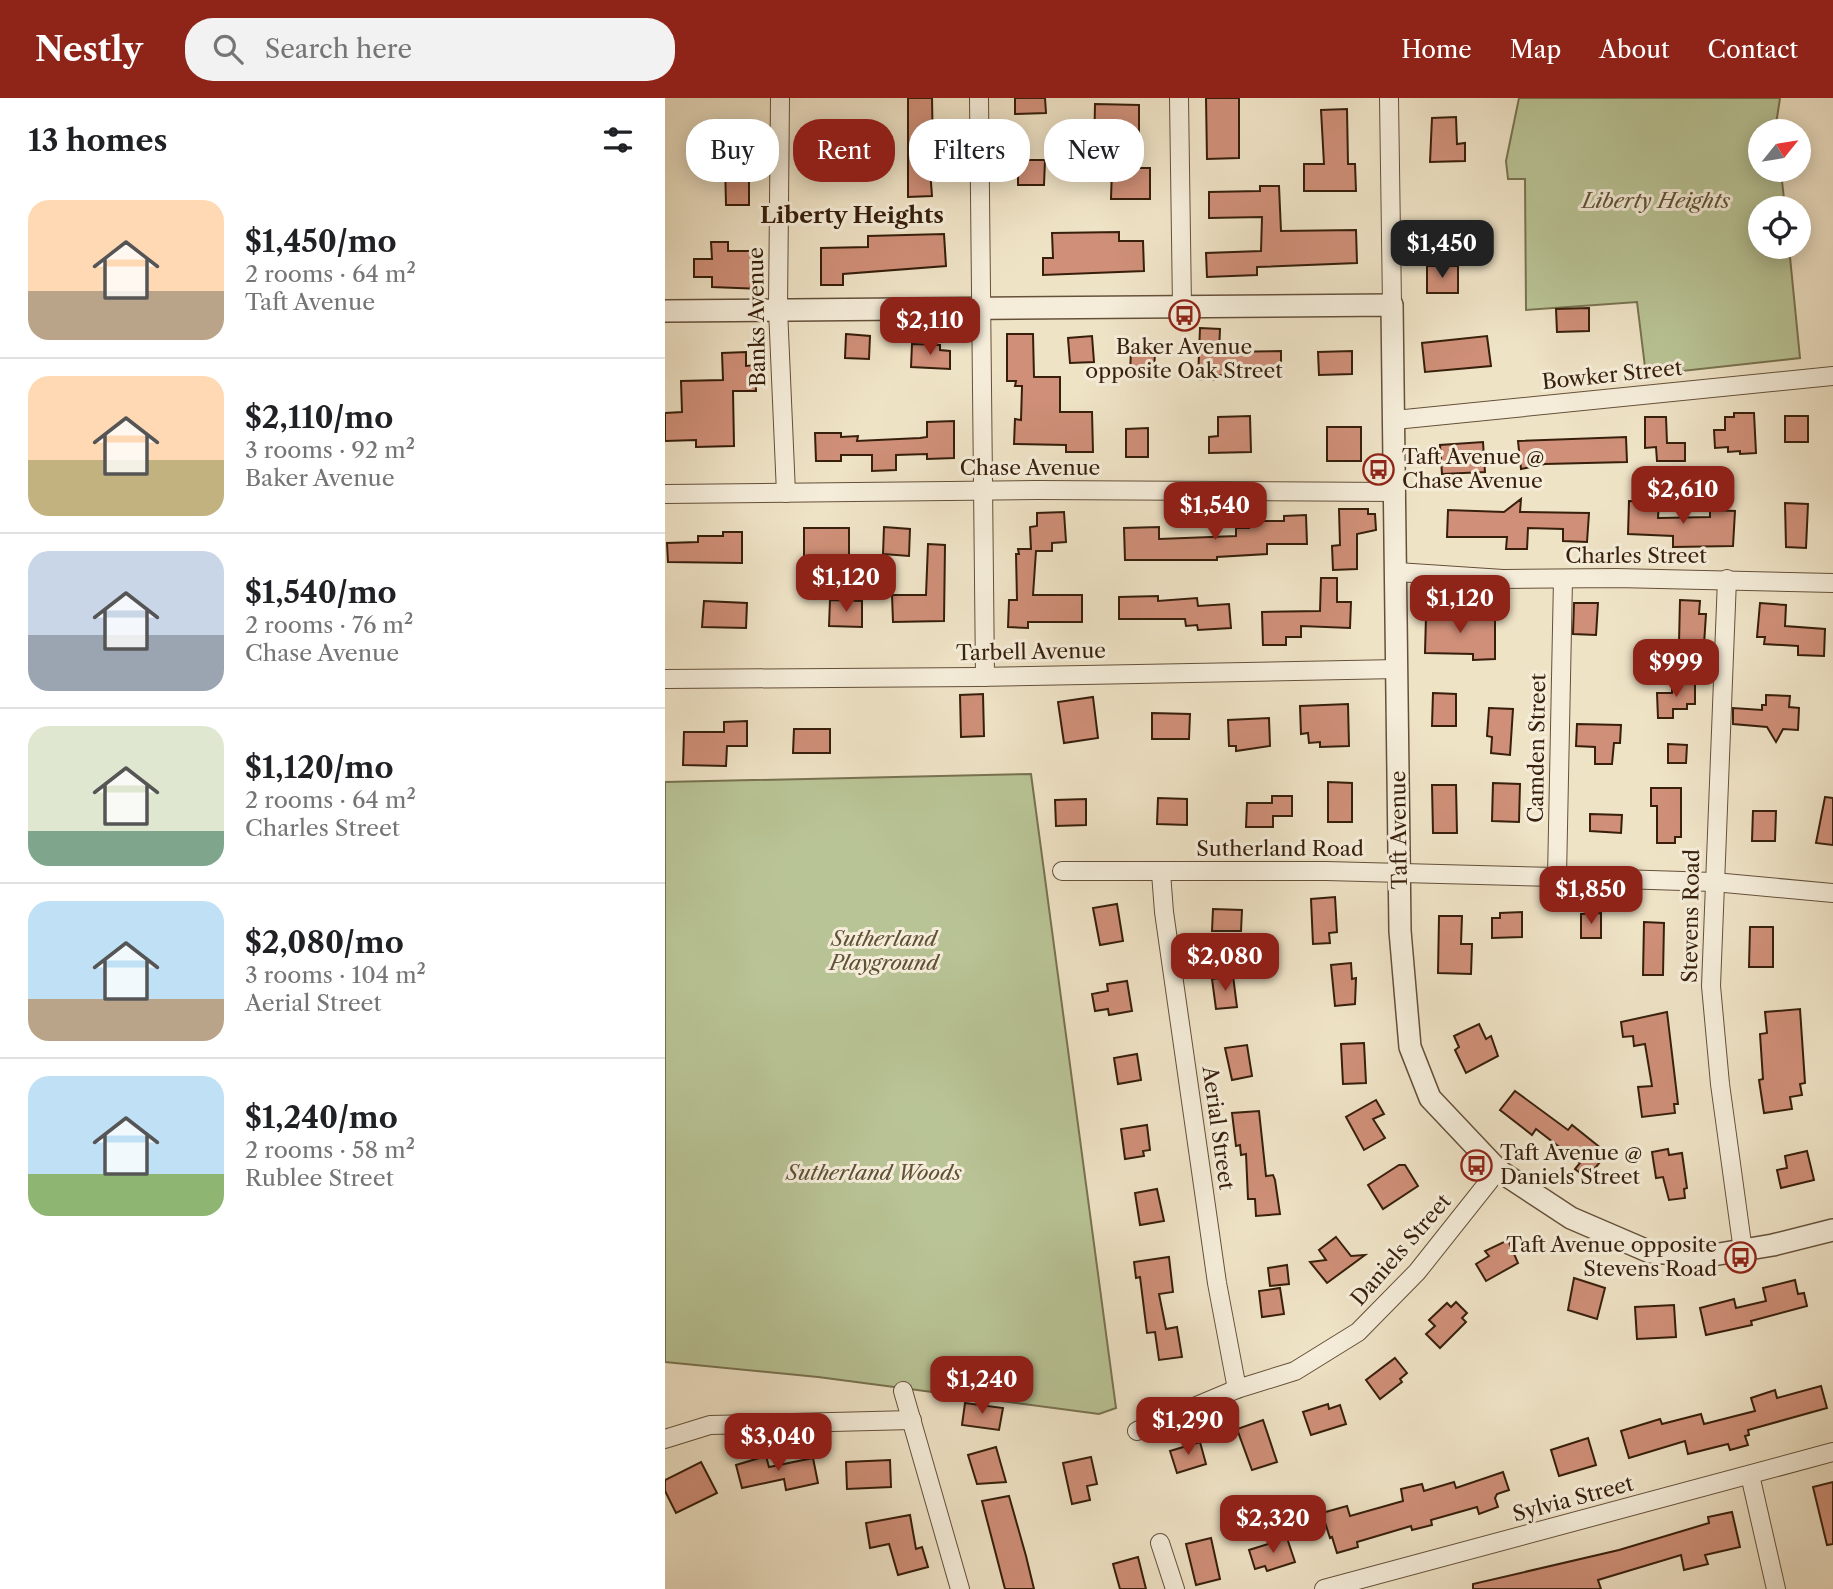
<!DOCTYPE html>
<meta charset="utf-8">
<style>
body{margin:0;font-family:"Libre Caslon Text",serif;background:#f2f2f2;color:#202124;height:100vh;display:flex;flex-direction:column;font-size:26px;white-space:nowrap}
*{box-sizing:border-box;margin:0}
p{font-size:23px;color:#757577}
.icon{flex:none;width:38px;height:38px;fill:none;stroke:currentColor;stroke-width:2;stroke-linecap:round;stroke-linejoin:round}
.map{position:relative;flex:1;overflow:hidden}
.details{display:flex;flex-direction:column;background:#fff;width:665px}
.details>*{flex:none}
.guide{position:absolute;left:21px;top:21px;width:665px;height:63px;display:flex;gap:14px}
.needle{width:46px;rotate:60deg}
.controls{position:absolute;left:1083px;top:21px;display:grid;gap:14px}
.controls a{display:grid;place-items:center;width:63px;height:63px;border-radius:50%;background:#fff;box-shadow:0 4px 18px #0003;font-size:35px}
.price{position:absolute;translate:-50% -60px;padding:0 16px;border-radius:14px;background:#8f2418;color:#fff;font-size:23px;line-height:46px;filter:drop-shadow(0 2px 4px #0008)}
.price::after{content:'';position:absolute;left:50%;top:42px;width:21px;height:16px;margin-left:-10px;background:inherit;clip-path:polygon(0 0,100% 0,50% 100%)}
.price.current{background:#222;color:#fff}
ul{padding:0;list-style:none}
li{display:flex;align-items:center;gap:21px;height:175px;padding:0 28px}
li+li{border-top:2px solid #e0e0e0}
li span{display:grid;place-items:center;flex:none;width:196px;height:140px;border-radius:21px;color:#555}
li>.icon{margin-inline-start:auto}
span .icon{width:84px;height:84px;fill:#fffc;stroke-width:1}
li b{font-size:30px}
h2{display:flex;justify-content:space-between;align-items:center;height:84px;padding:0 28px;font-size:30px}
.tag{padding:0 24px;border-radius:28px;background:#fff;box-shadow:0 4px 18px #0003;font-size:24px;line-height:63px}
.tag.current{background:#8f2418;color:#fff}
header{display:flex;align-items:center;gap:42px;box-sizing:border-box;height:98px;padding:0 35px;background:#8f2418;color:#fff}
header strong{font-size:33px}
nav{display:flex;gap:38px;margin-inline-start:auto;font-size:24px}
.search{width:490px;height:63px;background:#f2f2f2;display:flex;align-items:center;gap:18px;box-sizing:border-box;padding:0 24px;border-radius:28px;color:#757577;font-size:26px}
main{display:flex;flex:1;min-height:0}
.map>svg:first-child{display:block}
.green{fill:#b9c496;stroke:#787250;stroke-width:2}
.building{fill:#cf8f78;stroke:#371f0b;stroke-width:2}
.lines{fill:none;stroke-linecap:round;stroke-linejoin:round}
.minor-casing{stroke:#65503a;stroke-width:20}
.tertiary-casing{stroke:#65503a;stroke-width:24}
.minor{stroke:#f5edda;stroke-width:18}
.tertiary{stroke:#f5edda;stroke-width:21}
.labels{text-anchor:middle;stroke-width:6;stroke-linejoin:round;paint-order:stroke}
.park-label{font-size:21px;font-style:italic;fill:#5e5135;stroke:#f5edda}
.street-label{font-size:21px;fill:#371f0b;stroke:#f5edda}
.poi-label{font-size:21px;fill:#371f0b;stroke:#f5edda;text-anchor:start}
.neighbourhood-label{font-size:23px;font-weight:bold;fill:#371f0b;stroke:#f5edda}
</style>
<header>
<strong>Nestly</strong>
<div class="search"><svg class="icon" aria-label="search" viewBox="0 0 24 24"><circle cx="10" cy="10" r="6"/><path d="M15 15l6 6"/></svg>Search here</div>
<nav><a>Home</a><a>Map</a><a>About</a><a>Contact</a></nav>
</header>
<main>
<section class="details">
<h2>13 homes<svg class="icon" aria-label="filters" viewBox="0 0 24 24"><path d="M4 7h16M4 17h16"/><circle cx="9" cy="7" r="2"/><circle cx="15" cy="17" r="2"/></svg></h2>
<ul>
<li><span style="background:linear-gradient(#ffd9b3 65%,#b9a48a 0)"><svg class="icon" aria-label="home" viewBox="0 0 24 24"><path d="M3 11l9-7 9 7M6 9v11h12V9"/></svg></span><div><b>$1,450/mo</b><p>2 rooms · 64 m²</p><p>Taft Avenue</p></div></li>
<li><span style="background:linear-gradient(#ffd9b3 60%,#c2b280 0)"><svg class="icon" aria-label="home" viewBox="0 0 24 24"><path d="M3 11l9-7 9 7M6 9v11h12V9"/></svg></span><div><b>$2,110/mo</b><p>3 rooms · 92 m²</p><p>Baker Avenue</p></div></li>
<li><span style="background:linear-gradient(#c9d6e8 60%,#9aa5b1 0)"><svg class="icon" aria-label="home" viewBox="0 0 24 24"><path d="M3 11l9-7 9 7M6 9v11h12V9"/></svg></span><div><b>$1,540/mo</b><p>2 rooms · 76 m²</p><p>Chase Avenue</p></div></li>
<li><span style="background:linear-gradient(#dfe7d0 75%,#7fa58c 0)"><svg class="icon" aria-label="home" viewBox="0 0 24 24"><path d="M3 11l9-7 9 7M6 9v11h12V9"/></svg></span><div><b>$1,120/mo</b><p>2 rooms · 64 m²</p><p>Charles Street</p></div></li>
<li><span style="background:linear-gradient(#bfe0f5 70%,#b9a48a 0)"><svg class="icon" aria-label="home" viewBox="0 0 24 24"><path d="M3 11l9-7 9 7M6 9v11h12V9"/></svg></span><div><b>$2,080/mo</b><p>3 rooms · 104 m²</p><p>Aerial Street</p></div></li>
<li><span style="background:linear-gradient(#bfe0f5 70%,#8fb573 0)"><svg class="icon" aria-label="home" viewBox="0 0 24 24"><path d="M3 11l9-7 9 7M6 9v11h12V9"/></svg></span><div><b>$1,240/mo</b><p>2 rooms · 58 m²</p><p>Rublee Street</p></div></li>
</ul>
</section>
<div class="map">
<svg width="1168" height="1491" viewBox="0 0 1168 1491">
<rect width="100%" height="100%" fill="#efe3c6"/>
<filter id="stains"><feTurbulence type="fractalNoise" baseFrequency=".00286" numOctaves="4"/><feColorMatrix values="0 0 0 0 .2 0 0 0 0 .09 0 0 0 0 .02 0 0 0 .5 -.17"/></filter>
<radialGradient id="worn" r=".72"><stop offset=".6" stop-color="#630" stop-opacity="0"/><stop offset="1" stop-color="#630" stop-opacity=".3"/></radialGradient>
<g class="green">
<path d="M854,0H1115L1110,33H1096V72L1116,74L1120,110H1096V149H1124L1135,260L981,277L972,204L861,212L860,81H843L841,63Z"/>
<path d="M366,676L451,1310L434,1316L153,1279L0,1264V684Z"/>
</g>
<g class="building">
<path d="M243,0H267L268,58H264L267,98L243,99Z"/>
<path d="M350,0H380L381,15L350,16Z"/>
<path d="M541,0H574V60L542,61Z"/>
<path d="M430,6L474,7V34L444,33L435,76L416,73L420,54L429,56Z"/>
<path d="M682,11L683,66H690L691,93H639V66H659L656,12Z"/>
<path d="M791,19L792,46L800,45V63L765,64L767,20Z"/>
<path d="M353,62H380L379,87H353Z"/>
<path d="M84,64V107H61L60,65Z"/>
<path d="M447,70H485V101H446Z"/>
<path d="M595,88H614L616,133L691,132L692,165L592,169V177L542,179L541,155L596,153L597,119L544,120V94L595,93Z"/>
<path d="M454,134V143H478L479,173L378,177V160H388L387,135Z"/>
<path d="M279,136L281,168L178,176V187H156V150L203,149V138Z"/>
<path d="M46,144H63V153H90V160H96L97,191L47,189V179H29V161H47Z"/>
<rect x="762" y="168" width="31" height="27"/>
<path d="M924,210V233L892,234L891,211Z"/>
<path d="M535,230L555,231L554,254L616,253V276L553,277V282H533Z"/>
<path d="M181,236L205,238L204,261L180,260Z"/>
<path d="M342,236H368L369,279H395V314H427L428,354H401V347L349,346L350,321L356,322L357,288H350L351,283H342Z"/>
<path d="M427,238L429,264L405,265L403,240Z"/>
<path d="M822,238L826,268L760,274L757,245Z"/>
<path d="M247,246L275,247V252L285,253V271L246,269Z"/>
<path d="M466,252H490L489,278L465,277Z"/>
<path d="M687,253V276L654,277L653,254Z"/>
<path d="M81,254V268L90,267L91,293H68L69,348L31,349V342L0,343V315L17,314L16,283L58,282L57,255Z"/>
<path d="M1069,315H1089L1091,355L1075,356V353L1063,354V349L1050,350L1049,332H1060V319H1069Z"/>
<path d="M585,318L586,354L544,355V339L553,338V319Z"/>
<rect x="1120" y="318" width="23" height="26"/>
<path d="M980,319H1001L1002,345H1020V363H992L991,349L980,350Z"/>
<path d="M289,323V360L262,361V356L231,357V372L207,373V357H176V363H151L150,335H176V339L193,338L192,343L255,340L262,339V324Z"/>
<rect x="662" y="329" width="34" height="34"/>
<path d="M483,330V359H461V331Z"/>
<path d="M961,339L962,364L880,366L856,371L853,343Z"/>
<path d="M818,344L820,374L777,376L775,347Z"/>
<path d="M856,401L855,414L924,415L922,444L898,443V431L863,430L862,451H841L842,439H782L783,412L839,414Z"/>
<path d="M964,403L994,404L993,420L1045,419V412L1070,413L1068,448L1008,449V438L963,436Z"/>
<path d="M1120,405L1143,406L1141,450L1121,449Z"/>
<path d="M674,411H703V416H710L711,432L692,436V471L668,472L667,448L675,447Z"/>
<path d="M399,414L401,444L387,445V453H371L368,497H417V524H363V530L343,529L344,502H352L351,456H354L353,451H366L365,429L372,428V415Z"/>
<path d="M641,417L642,446H602V456L552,459V462H460L459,430L494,429V441L571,438V430H584V423H619V418Z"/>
<path d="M219,429L245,431L244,458L218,456Z"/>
<rect x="139" y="430" width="45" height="41"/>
<path d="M58,434H77V465L3,464L2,445L33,444V438H58Z"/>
<path d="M263,446L280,447L279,523L228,524L227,497H261Z"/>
<path d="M656,480H672V504H686L685,530L636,528V539H621V547H598L597,514L655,513Z"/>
<path d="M493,498V503L532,500L533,508L564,506L566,530L533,532L532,527L521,528L520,521H454V499Z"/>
<path d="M165,502L197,503V529L164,528Z"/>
<path d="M1015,502L1035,503L1034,516H1041L1037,577L1019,576L1021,546L1014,545Z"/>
<path d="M39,503L82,505L81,530L37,529Z"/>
<path d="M909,505H933L931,537L908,536Z"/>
<path d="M1095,505L1121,507L1120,528L1160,531L1159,558L1133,557V548L1099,546L1100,539H1092Z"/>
<path d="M764,512L788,513V520L830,519V561L808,562V556L760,555L761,518H764Z"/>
<path d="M1007,584H1030V606H1022V611H1008V620H993L992,595H1007Z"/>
<path d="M768,595L791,596V628H767Z"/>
<path d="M318,596L319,638L296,639L295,597Z"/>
<path d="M1101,597L1125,598L1124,609L1134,610L1133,632L1118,631L1111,644L1102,629L1068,626V610L1097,612V607H1101Z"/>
<path d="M428,599L433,640L399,645L393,604Z"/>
<path d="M683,606L684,648L655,649V644L644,645L643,635L636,636L635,608Z"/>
<path d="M824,610L848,611L845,657L826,655L827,639L822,638Z"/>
<path d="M487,615L525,616L524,641H487Z"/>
<path d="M604,620L605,648L571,653V648H564L563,622Z"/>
<path d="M82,623V648H62L61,668L18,667L19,634H59V624Z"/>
<path d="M912,626L956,627L955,645H949L947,666H930V649L911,648Z"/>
<path d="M129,631H165V655H128Z"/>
<path d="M1003,646L1022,647L1021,665H1003Z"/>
<path d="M663,684L687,685V724H663Z"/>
<path d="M828,685L855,686L854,724L827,723Z"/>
<path d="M767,687H791L792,735H768Z"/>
<path d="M986,690H1016V739H1010V745H992V708H986Z"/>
<path d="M607,698H627V718H608V729H581L582,705H607Z"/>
<path d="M1160,699L1168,700V747L1151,745Z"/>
<path d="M493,700L522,701V727L492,726Z"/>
<path d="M421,701V727L391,728L390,702Z"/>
<path d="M1088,713H1111L1110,743H1087Z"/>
<path d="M925,716L957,717L956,735L925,733Z"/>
<path d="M670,799L672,834L664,835L665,845L648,846L646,801Z"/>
<path d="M452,806L458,843L435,847L428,810Z"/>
<path d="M548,811L577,812L576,833H547Z"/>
<path d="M857,814V839L827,840V820H835V815Z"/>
<path d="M936,815V840H916V816Z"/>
<path d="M774,818H797L796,846H807L806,876L773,875Z"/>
<path d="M979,824L999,825L998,877H978Z"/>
<path d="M1085,829H1108V869H1084Z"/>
<path d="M686,865L687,881L691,880L690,906L670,908L666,867Z"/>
<path d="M568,878L572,909L551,911L547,881Z"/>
<path d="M462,883L467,913L444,917L443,911L430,913L427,896L443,893L442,886Z"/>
<path d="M1135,911L1140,985L1135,986L1137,997L1125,999L1127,1011L1099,1015L1094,982L1098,981L1095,936L1102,935L1100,914Z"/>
<path d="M1002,914L1013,1006H1009L1010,1015L977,1019L973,989L987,988L980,946L969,948L968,938L958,939L956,924Z"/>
<path d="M814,926L821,941L826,938L833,958L801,975L790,952L794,949L789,938Z"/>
<path d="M699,945L701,985L678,986L676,946Z"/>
<path d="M582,947L587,978L567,982L560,950Z"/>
<path d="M472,956L476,982L453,986L449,960Z"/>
<path d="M850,993L903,1032L907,1027L937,1051L935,1054L940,1058L922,1080L910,1071L915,1065L871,1031L867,1037L835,1012Z"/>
<path d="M711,1002L719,1016L708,1021L720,1040L699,1052L681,1019Z"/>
<path d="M594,1013L601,1078L608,1077L610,1082L615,1116L591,1118L590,1101H583L581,1056L576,1057L575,1047L571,1048L567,1015Z"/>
<path d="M482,1027L485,1052L478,1053L479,1058L460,1061L456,1031Z"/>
<path d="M1003,1051L1004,1057L1017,1055L1022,1090L1019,1091L1020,1100L1004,1102L998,1079L991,1080L987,1054Z"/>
<path d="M1142,1053L1149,1082L1116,1090L1112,1072L1122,1070L1120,1058Z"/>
<path d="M734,1067H740L753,1088L718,1111L703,1087Z"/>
<path d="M492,1091L499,1123L475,1127L470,1095Z"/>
<path d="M671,1139L686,1158L700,1157L662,1185L645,1164L661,1162L654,1152Z"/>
<path d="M843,1142L853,1165L821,1183L811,1166L824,1158L820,1153Z"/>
<path d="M504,1159L508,1194L494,1196L501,1231L512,1229L517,1259L494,1262L490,1234L482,1235L475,1179L471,1180L469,1164Z"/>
<path d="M622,1167L624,1186L605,1188L603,1170Z"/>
<path d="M909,1180L940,1190L932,1221L903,1212Z"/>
<path d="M1130,1182L1133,1196L1139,1195L1142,1208L1086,1223L1087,1227L1041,1237L1035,1210L1069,1201L1071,1210L1101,1203L1098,1190Z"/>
<path d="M615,1190L619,1216L597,1219L594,1193Z"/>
<path d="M791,1204L802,1215L797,1220L801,1224L775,1250L761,1236L770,1228L764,1222L782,1205L786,1209Z"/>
<path d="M1009,1207L1011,1239L972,1241L970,1209Z"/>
<path d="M730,1260L742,1275L735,1281L737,1284L715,1301L701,1282Z"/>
<path d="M1156,1288L1162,1310L1083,1332L1084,1337L1080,1338L1083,1347L1065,1352L1063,1346L1023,1356L1020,1343L964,1360L956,1333L995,1321L997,1326L1036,1316L1039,1326L1090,1313L1086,1300L1110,1292L1112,1300Z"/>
<path d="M300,1305L338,1310L334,1332L297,1327Z"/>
<path d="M663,1306L664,1311L675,1307L681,1326L646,1337L638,1314Z"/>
<path d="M598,1322L612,1364L587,1372L572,1331Z"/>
<path d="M923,1340L931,1367L894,1378L886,1352Z"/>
<path d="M535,1344L541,1366L512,1375L505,1353Z"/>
<path d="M331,1349L341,1384L312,1386L303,1357Z"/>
<path d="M101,1358L104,1369L148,1360L153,1385L121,1392L119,1381L77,1390L71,1367Z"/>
<path d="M426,1359L432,1386L422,1388L425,1402L407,1406L398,1365Z"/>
<path d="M225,1362L226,1389L182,1391L181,1364Z"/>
<path d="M36,1364L52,1395L11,1415L0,1393V1382Z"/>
<path d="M838,1374L844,1392L832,1396L830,1400L833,1409L814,1416L812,1409L766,1422L767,1427L747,1432L746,1428L692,1444L693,1449L672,1455L667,1439L665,1440L657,1415L682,1408L685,1418L738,1403L736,1391L757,1386L759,1393L789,1384L791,1390Z"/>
<path d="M1168,1384V1446L1162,1447L1148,1389Z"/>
<path d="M344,1398L361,1458L369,1491H340L317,1403Z"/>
<path d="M1067,1414L1075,1449L1040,1457L1043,1466L1019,1472L1016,1457L933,1482L936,1491H808V1486L954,1452L1044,1425L1043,1419Z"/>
<path d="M245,1417L251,1451L257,1449L263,1469L233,1477L224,1446L205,1450L201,1425Z"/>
<path d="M546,1440L555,1481L531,1487L521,1446Z"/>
<path d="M622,1440L630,1464L602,1473L600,1468L590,1471L584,1452Z"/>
<path d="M473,1459L481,1491H455L448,1466Z"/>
</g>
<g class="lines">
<defs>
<g id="minor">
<path d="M115,0L113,211L121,395"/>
<path d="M314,0L320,579"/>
<path d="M514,0L517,209"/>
<path d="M724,0L727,207"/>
<path d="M730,322L1168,278"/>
<path d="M0,396L372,392L731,394"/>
<path d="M732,474L838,481L951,480L1168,485"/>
<path d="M1062,481L1046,888L1055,986L1078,1153"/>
<path d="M0,581L312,579L733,571"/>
<path d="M397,773H661L892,779L1049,784L1168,795"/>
<path d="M496,775L499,814L552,1185L572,1291"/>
<path d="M892,779L898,481"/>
<path d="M238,1293L295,1491"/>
<path d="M472,1333L572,1291L630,1273L693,1234L752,1174L833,1072"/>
<path d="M0,1341L45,1327L247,1322"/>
<path d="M1085,1377L1111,1491"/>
<path d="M495,1445L510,1491"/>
<path d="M659,1491L1168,1354"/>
</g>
<path id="tertiary" d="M0,213L727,207L735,833L745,949L765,1000L833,1072L906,1120L985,1154L1042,1158L1108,1147L1168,1132"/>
</defs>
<use href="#minor" class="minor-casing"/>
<use href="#tertiary" class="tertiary-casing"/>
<use href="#minor" class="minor"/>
<use href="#tertiary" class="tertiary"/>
</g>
<defs>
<symbol id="bus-ring" viewBox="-11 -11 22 22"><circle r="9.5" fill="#f5edda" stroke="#8f2418" stroke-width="1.5"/><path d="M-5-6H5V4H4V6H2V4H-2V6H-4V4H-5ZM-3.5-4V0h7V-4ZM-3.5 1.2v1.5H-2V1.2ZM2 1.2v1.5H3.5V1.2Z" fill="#8f2418"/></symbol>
</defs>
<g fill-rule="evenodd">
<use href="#bus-ring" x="502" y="200" width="35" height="35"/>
<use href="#bus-ring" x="696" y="354" width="35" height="35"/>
<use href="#bus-ring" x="794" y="1050" width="35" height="35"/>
<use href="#bus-ring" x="1058" y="1142" width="35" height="35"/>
</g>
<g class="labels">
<g class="park-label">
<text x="991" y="110">Liberty Heights</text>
<text x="219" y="848">Sutherland<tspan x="219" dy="24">Playground</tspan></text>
<text x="209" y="1082">Sutherland Woods</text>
</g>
<g class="street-label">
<text transform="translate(92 219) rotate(-91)" y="7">Banks Avenue</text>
<text transform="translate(947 277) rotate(-6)" y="7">Bowker Street</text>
<text x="365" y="377">Chase Avenue</text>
<text x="971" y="465">Charles Street</text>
<text transform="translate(366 554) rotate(-1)" y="7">Tarbell Avenue</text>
<text transform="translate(872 650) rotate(-89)" y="7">Camden Street</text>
<text transform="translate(734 732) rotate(-91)" y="7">Taft Avenue</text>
<text x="615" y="758">Sutherland Road</text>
<text transform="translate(1026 818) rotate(-89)" y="7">Stevens Road</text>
<text transform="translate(553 1030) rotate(82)" y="7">Aerial Street</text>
<text transform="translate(736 1152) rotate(-49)" y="7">Daniels Street</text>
<text transform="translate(908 1401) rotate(-15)" y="7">Sylvia Street</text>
</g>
<g class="poi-label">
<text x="519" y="256" text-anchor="middle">Baker Avenue<tspan x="519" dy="24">opposite Oak Street</tspan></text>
<text x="737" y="366">Taft Avenue @<tspan x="737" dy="24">Chase Avenue</tspan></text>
<text x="835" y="1062">Taft Avenue @<tspan x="835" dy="24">Daniels Street</tspan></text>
<text x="1052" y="1154" text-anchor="end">Taft Avenue opposite<tspan x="1052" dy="24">Stevens Road</tspan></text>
</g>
<g class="neighbourhood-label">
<text x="187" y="125">Liberty Heights</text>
</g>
</g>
<rect width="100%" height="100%" filter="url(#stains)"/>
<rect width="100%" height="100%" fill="url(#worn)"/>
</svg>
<div class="controls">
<a><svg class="needle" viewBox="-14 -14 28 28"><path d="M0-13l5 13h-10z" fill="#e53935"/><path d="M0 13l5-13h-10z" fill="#757577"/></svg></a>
<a><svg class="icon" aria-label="locate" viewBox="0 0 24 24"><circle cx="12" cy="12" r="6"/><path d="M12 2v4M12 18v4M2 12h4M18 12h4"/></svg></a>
</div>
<b class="price current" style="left:777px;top:182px">$1,450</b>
<b class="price" style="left:265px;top:259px">$2,110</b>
<b class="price" style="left:1018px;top:428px">$2,610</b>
<b class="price" style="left:550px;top:444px">$1,540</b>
<b class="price" style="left:181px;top:516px">$1,120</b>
<b class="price" style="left:795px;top:537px">$1,120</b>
<b class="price" style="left:1011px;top:601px">$999</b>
<b class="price" style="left:926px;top:828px">$1,850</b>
<b class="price" style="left:560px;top:895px">$2,080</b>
<b class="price" style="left:317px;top:1318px">$1,240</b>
<b class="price" style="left:523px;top:1359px">$1,290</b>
<b class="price" style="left:113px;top:1375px">$3,040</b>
<b class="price" style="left:608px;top:1457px">$2,320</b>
<div class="guide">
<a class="tag">Buy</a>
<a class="tag current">Rent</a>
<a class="tag">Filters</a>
<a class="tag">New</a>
</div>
</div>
</main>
